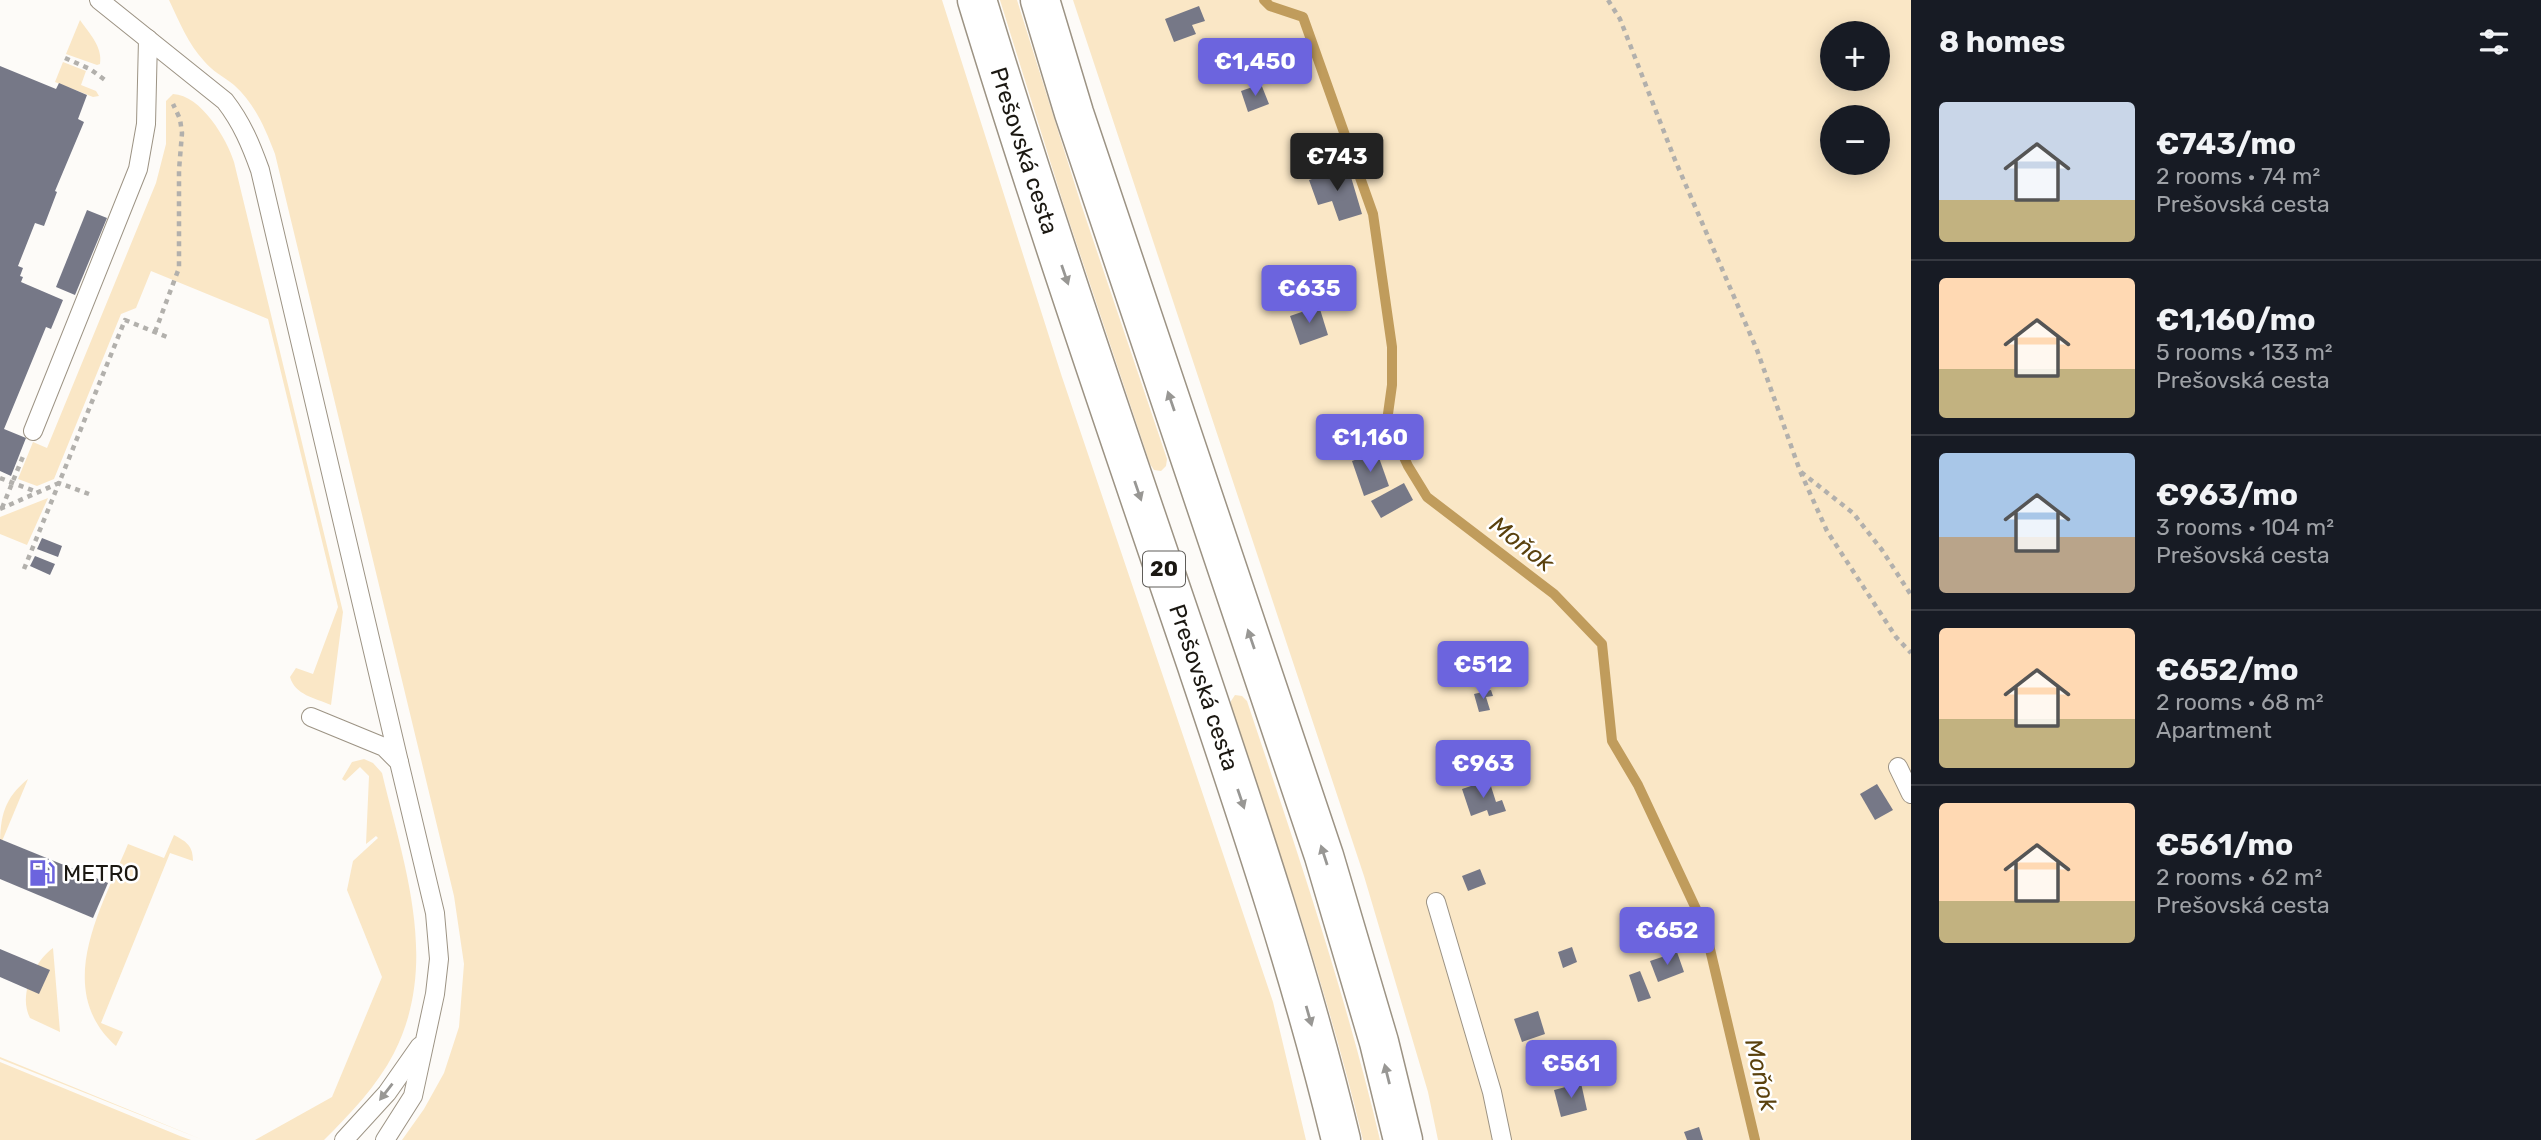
<!DOCTYPE html>
<meta charset="utf-8">
<style>
body{margin:0;font-family:Rubik,sans-serif;background:#20242c;color:#f1f3f6;height:100vh;display:flex;flex-direction:column;font-size:26px;white-space:nowrap}
*{box-sizing:border-box;margin:0}
p{font-size:23px;color:#9ea1a6}
.icon{flex:none;width:38px;height:38px;fill:none;stroke:currentColor;stroke-width:2;stroke-linecap:round;stroke-linejoin:round}
.map{position:relative;flex:1;overflow:hidden}
.drawer{display:flex;flex-direction:column;background:#171b24;width:630px}
.drawer>*{flex:none}
.controls{position:absolute;left:1820px;top:21px;display:grid;gap:14px}
.controls a{display:grid;place-items:center;width:70px;height:70px;border-radius:50%;background:#171b24;box-shadow:0 4px 18px #0003;font-size:35px}
.price{position:absolute;translate:-50% -60px;padding:0 16px;border-radius:7px;background:#6c64de;color:#fff;font-size:23px;line-height:46px;filter:drop-shadow(0 2px 4px #0008)}
.price::after{content:'';position:absolute;left:50%;top:42px;width:21px;height:16px;margin-left:-10px;background:inherit;clip-path:polygon(0 0,100% 0,50% 100%)}
.price.active{background:#222;color:#fff}
ul{padding:0;list-style:none}
li{display:flex;align-items:center;gap:21px;height:175px;padding:0 28px}
li+li{border-top:2px solid #363941}
li span{display:grid;place-items:center;flex:none;width:196px;height:140px;border-radius:7px;color:#555}
li>.icon{margin-inline-start:auto}
span .icon{width:84px;height:84px;fill:#fffc;stroke-width:1}
li b{font-size:30px}
h2{display:flex;justify-content:space-between;align-items:center;height:84px;padding:0 28px;font-size:30px}
main{display:flex;flex:1;min-height:0}
.map>svg:first-child{display:block}
.green{fill:#fae7c6;fill-rule:evenodd}
.lines{fill:none;stroke-linecap:round;stroke-linejoin:round}
.stream{stroke:#c09c5c;stroke-width:10}
.building{fill:#767887}
.lane-casing{stroke:#9c9384;stroke-width:20}
.highway-casing{stroke:#9c9384;stroke-width:41}
.path{stroke:#b2b0ac;stroke-width:4.5;stroke-dasharray:5 5;stroke-linecap:butt}
.lane{stroke:#fff;stroke-width:18}
.highway{stroke:#fff;stroke-width:38}
.oneway{fill:#989794}
.labels{text-anchor:middle;stroke-width:5;stroke-linejoin:round;paint-order:stroke}
.shield{fill:#fff;stroke:#5f5d59;stroke-width:2}
.shield-label{font-size:21px;font-weight:bold;fill:#1b1812}
.street-label{font-size:23px;fill:#1b1812;stroke:#fff}
.poi-label{font-size:23px;fill:#1b1812;stroke:#fff;text-anchor:start}
.water-label{font-size:24px;font-style:italic;fill:#5a410d;stroke:#fff}
</style>
<main>
<div class="map">
<svg width="1911" height="1140" viewBox="0 0 1911 1140">
<rect width="100%" height="100%" fill="#fdfbf8"/>
<g class="green">
<path d="M169,0H942L1062,377L1273,1002L1306,1140H402L424,1109L444,1073L459,1027L464,964L454,896L275,154C265,128 255,104 234,85C224,77 212,71 204,61C188,44 179,21 169,0Z"/>
<path d="M1000,0H1017L1081,204L1167,459L1166,466L1161,471L1154,470L1150,464L1065,209Z"/>
<path d="M1073,0H1911V1140H1438L1428,1092L1364,876ZM1832,33H1878V79H1832ZM1832,117H1878V163H1832Z"/>
<path d="M80,20C89,33 103,47 100,64L97,65L66,54Z"/>
<path d="M63,62L86,71L81,85L96,91L99,96L93,97L55,82Z"/>
<path d="M173,94C201,95 227,139 234,162L343,612L331,705C315,698 295,695 290,677L296,668L313,674L338,607L268,319L151,271L136,308L121,314L54,479L37,486L18,479L33,442L47,448L156,183L166,144V101Z"/>
<path d="M48,498L27,545L0,534V517Z"/>
<path d="M1235,695L1242,696L1247,701C1295,845 1345,991 1380,1140H1363C1328,993 1279,849 1231,707V701Z"/>
<path d="M364,759L373,763L382,773C404,865 440,963 394,1053C377,1086 350,1114 324,1140H255L332,1097L382,977L347,890L353,861L378,838L376,836L366,844L369,776L360,767L345,781L342,779L352,762Z"/>
<path d="M28,779L0,846C0,817 4,798 28,779Z"/>
<path d="M174,835C187,842 193,846 193,861L170,853L101,1023L123,1032L116,1046C52,989 102,907 128,844L164,858Z"/>
<path d="M53,948L60,1032L30,1018C18,995 34,962 53,948Z"/>
<path d="M0,1057L203,1140L0,1059Z"/>
<path d="M0,1062L180,1136L191,1140H0Z"/>
</g>
<g class="lines">
<path class="stream" d="M1264,0L1270,6L1303,17L1373,214L1392,347V385L1387,421L1408,466L1427,497L1554,594L1602,644L1612,741L1638,785L1705,928L1755,1140"/>
</g>
<g class="building">
<path d="M1199,6L1205,21L1192,25L1196,34L1174,42L1165,19Z"/>
<path d="M0,66L56,89L59,83L87,95L78,119L84,122L55,191L57,192L44,226L35,223L18,266L23,268L20,276L23,277L21,282L63,300L51,329L46,327L4,429L26,438L11,476L0,471Z"/>
<path d="M1261,84L1269,104L1248,112L1241,91Z"/>
<path d="M1348,167L1362,214L1339,221L1332,201L1318,205L1309,180Z"/>
<path d="M87,210L107,218L75,295L56,287Z"/>
<path d="M1319,306L1328,335L1300,345L1290,316Z"/>
<path d="M1377,452L1389,486L1364,496L1352,461Z"/>
<path d="M1404,483L1413,500L1381,518L1371,501Z"/>
<path d="M42,538L62,546L58,557L37,549Z"/>
<path d="M35,556L55,564L50,575L30,566Z"/>
<path d="M1491,690L1493,696L1486,697L1490,710L1479,712L1474,694Z"/>
<path d="M1489,780L1496,802L1502,800L1506,811L1489,816L1487,810L1471,816L1462,789Z"/>
<path d="M1877,784L1893,810L1875,820L1860,794Z"/>
<path d="M0,839L108,883L93,918L0,879Z"/>
<path d="M1480,869L1486,884L1468,891L1462,876Z"/>
<path d="M1572,947L1577,962L1563,968L1558,952Z"/>
<path d="M0,949L50,970L39,994L0,977Z"/>
<path d="M1677,952L1684,972L1658,982L1650,961Z"/>
<path d="M1640,971L1651,998L1638,1002L1629,975Z"/>
<path d="M1538,1011L1545,1034L1522,1042L1514,1019Z"/>
<path d="M1581,1083L1587,1110L1561,1117L1554,1090Z"/>
<path d="M1699,1127L1703,1140H1687L1684,1132Z"/>
</g>
<g class="lines">
<defs>
<g id="lane">
<path d="M99,0L225,101C242,123 251,145 260,170L399,762"/>
<path d="M33,431L138,169L146,124L148,39"/>
<path d="M311,717L384,747L399,762L435,913L439,959L435,994L413,1096L385,1140"/>
<path d="M1898,767L1911,794"/>
<path d="M1436,902L1492,1092L1502,1140"/>
<path d="M344,1140L387,1093L420,1046"/>
</g>
<g id="highway">
<path id="s1" d="M977,0C1045,223 1121,442 1196,663C1249,821 1302,978 1341,1140"/>
<path d="M1040,0L1074,113L1324,856L1379,1042L1403,1140"/>
</g>
</defs>
<use href="#lane" class="lane-casing"/>
<use href="#highway" class="highway-casing"/>
<g class="path">
<path d="M1608,0L1620,19L1675,160L1757,350L1800,471L1827,531L1896,637L1911,653"/>
<path d="M65,58L90,69L105,80"/>
<path d="M155,332L179,268V170L182,133L180,119L173,104"/>
<path d="M1801,472L1853,513L1882,550L1911,595"/>
<path d="M0,478L37,492"/>
<path d="M2,508L24,454"/>
<path d="M0,509L59,483L125,320L167,337"/>
<path d="M24,569L59,483L89,494"/>
</g>
<use href="#lane" class="lane"/>
<use href="#highway" class="highway"/>
</g>
<defs><path id="oneway-solid" d="M-6-.8H1V-3.2L6.5 0L1 3.2V.8H-6Z" transform="scale(1.75)"/></defs>
<g class="oneway">
<use href="#oneway-solid" transform="translate(1065 275) rotate(71)"/>
<use href="#oneway-solid" transform="translate(1171 401) rotate(-109)"/>
<use href="#oneway-solid" transform="translate(1138 491) rotate(71)"/>
<use href="#oneway-solid" transform="translate(1251 639) rotate(-109)"/>
<use href="#oneway-solid" transform="translate(1241 799) rotate(71)"/>
<use href="#oneway-solid" transform="translate(1324 855) rotate(-108)"/>
<use href="#oneway-solid" transform="translate(1309 1016) rotate(74)"/>
<use href="#oneway-solid" transform="translate(1387 1074) rotate(-104)"/>
<use href="#oneway-solid" transform="translate(386 1092) rotate(128)"/>
</g>
<defs>
<symbol id="fuel-bare" viewBox="-9 -9 18 18"><path d="M-5.5-6h7V0h2V4h1.3V-2.5L3-4.5l.8-.8L6-3V5H2.5V1h-1V6h-7ZM-4.2-4.7v3.2H.2V-4.7Z" fill="#6c64de" stroke="#fff" stroke-width="2.5" paint-order="stroke"/></symbol>
</defs>
<g fill-rule="evenodd">
<use href="#fuel-bare" x="23" y="854" width="38" height="38"/>
</g>
<g class="labels">
<rect class="shield" x="1143" y="551.5" width="42" height="35" rx="5"/>
<g class="shield-label">
<text x="1164" y="576">20</text>
</g>
<g class="street-label">
<text dy="8" stroke="none"><textPath href="#s1" startOffset="158">Prešovská cesta</textPath></text>
<text dy="8" stroke="none"><textPath href="#s1" startOffset="724">Prešovská cesta</textPath></text>
</g>
<g class="poi-label">
<text x="63" y="881">METRO</text>
</g>
<g class="water-label">
<text transform="translate(1522 544) rotate(38)" y="8">Moňok</text>
<text transform="translate(1761 1075) rotate(77)" y="8">Moňok</text>
</g>
</g>
</svg>
<div class="controls">
<a>+</a>
<a>−</a>
</div>
<b class="price" style="left:1255px;top:98px">€1,450</b>
<b class="price active" style="left:1337px;top:193px">€743</b>
<b class="price" style="left:1309px;top:325px">€635</b>
<b class="price" style="left:1370px;top:474px">€1,160</b>
<b class="price" style="left:1483px;top:701px">€512</b>
<b class="price" style="left:1483px;top:800px">€963</b>
<b class="price" style="left:1667px;top:967px">€652</b>
<b class="price" style="left:1571px;top:1100px">€561</b>
</div>
<section class="drawer">
<h2>8 homes<svg class="icon" aria-label="filters" viewBox="0 0 24 24"><path d="M4 7h16M4 17h16"/><circle cx="9" cy="7" r="2"/><circle cx="15" cy="17" r="2"/></svg></h2>
<ul>
<li><span style="background:linear-gradient(#c9d6e8 70%,#c2b280 0)"><svg class="icon" aria-label="home" viewBox="0 0 24 24"><path d="M3 11l9-7 9 7M6 9v11h12V9"/></svg></span><div><b>€743/mo</b><p>2 rooms · 74 m²</p><p>Prešovská cesta</p></div></li>
<li><span style="background:linear-gradient(#ffd9b3 65%,#c2b280 0)"><svg class="icon" aria-label="home" viewBox="0 0 24 24"><path d="M3 11l9-7 9 7M6 9v11h12V9"/></svg></span><div><b>€1,160/mo</b><p>5 rooms · 133 m²</p><p>Prešovská cesta</p></div></li>
<li><span style="background:linear-gradient(#a9c7e8 60%,#b9a48a 0)"><svg class="icon" aria-label="home" viewBox="0 0 24 24"><path d="M3 11l9-7 9 7M6 9v11h12V9"/></svg></span><div><b>€963/mo</b><p>3 rooms · 104 m²</p><p>Prešovská cesta</p></div></li>
<li><span style="background:linear-gradient(#ffd9b3 65%,#c2b280 0)"><svg class="icon" aria-label="home" viewBox="0 0 24 24"><path d="M3 11l9-7 9 7M6 9v11h12V9"/></svg></span><div><b>€652/mo</b><p>2 rooms · 68 m²</p><p>Apartment</p></div></li>
<li><span style="background:linear-gradient(#ffd9b3 70%,#c2b280 0)"><svg class="icon" aria-label="home" viewBox="0 0 24 24"><path d="M3 11l9-7 9 7M6 9v11h12V9"/></svg></span><div><b>€561/mo</b><p>2 rooms · 62 m²</p><p>Prešovská cesta</p></div></li>
</ul>
</section>
</main>
